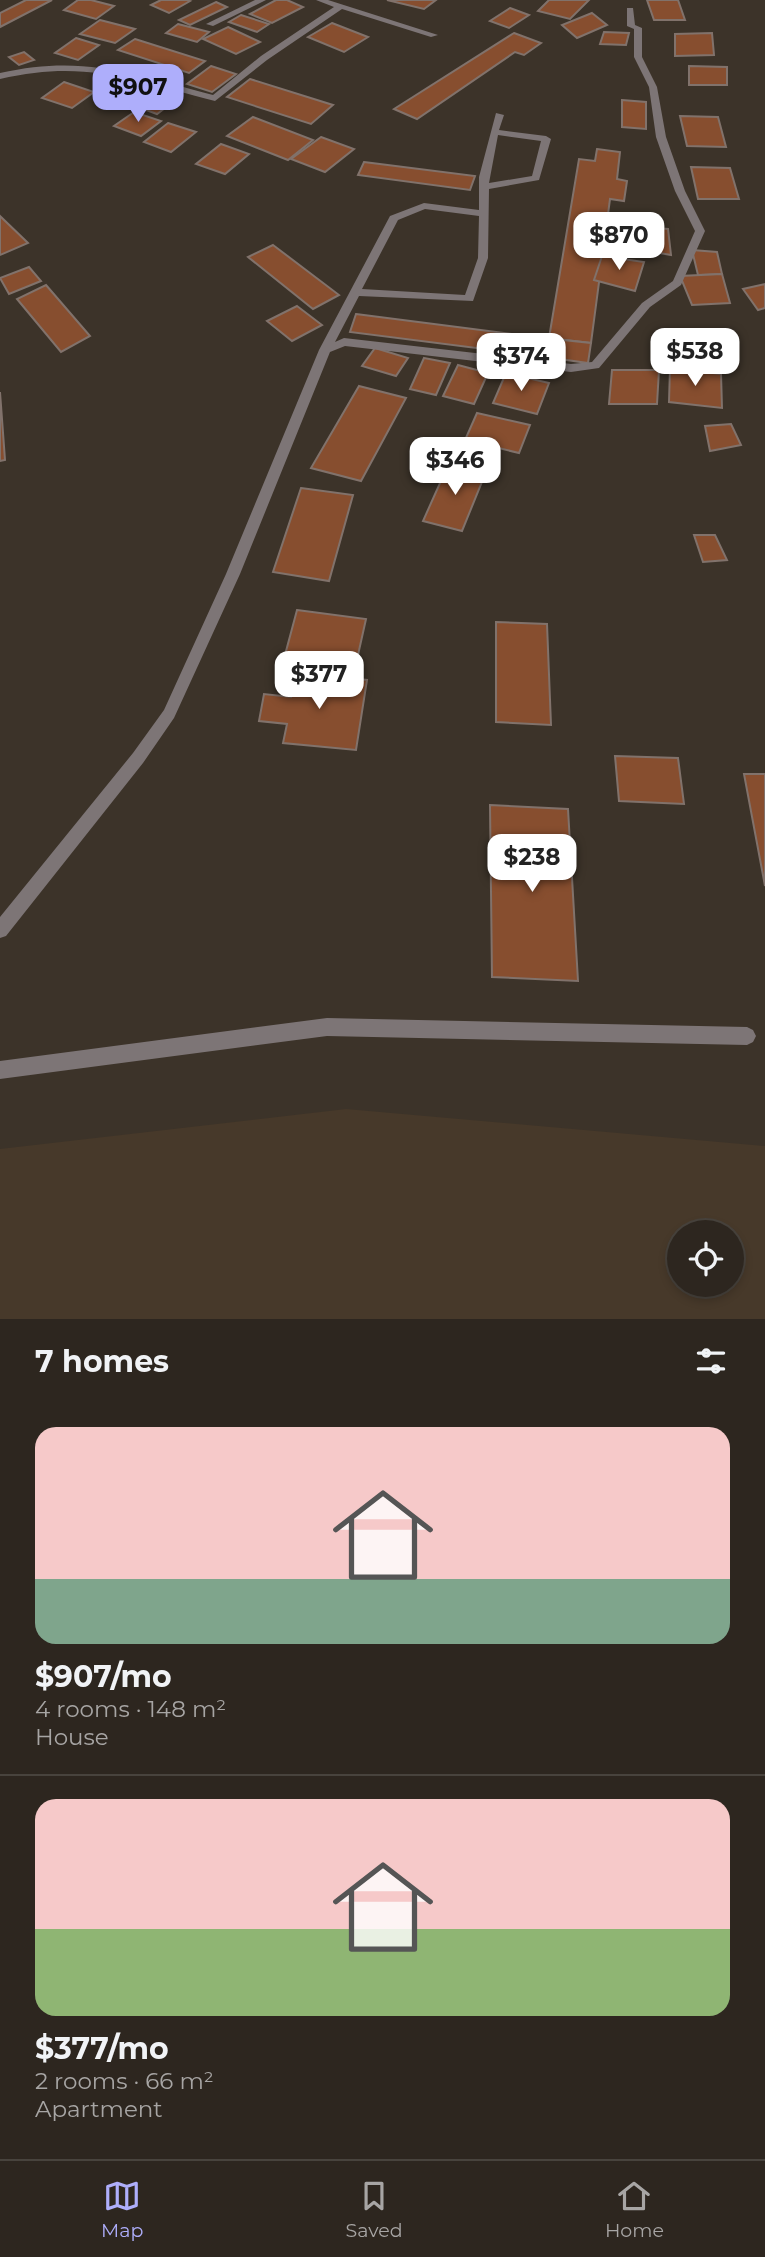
<!DOCTYPE html>
<meta charset="utf-8">
<style>
body{margin:0;font-family:Montserrat,sans-serif;background:#39322c;color:#f1f3f6;height:100vh;display:flex;flex-direction:column;font-size:26px;white-space:nowrap}
*{box-sizing:border-box;margin:0}
p{font-size:23px;color:#a7a5a4}
.icon{flex:none;width:38px;height:38px;fill:none;stroke:currentColor;stroke-width:2;stroke-linecap:round;stroke-linejoin:round}
.map{position:relative;height:1319px;overflow:hidden}
.panel{display:flex;flex-direction:column;background:#2d261f;flex:1}
.panel>*{flex:none}
.tools{position:absolute;left:667px;top:1220px;display:grid;gap:14px}
.tools a{display:grid;place-items:center;width:77px;height:77px;border-radius:50%;background:#2d261f;box-shadow:0 4px 10px #0003,0 0 0 2px #48433d;font-size:35px}
.price{position:absolute;translate:-50% -60px;padding:0 16px;border-radius:14px;background:#fff;color:#222;font-size:23px;line-height:46px;filter:drop-shadow(0 2px 4px #0008)}
.price::after{content:'';position:absolute;left:50%;top:42px;width:21px;height:16px;margin-left:-10px;background:inherit;clip-path:polygon(0 0,100% 0,50% 100%)}
.price.on{background:#aeaefb;color:#111}
ul{padding:0;list-style:none}
li{display:grid;align-content:center;gap:14px;height:371px;padding:0 35px}
li+li{border-top:2px solid #48433d}
li span{display:grid;place-items:center;height:217px;border-radius:21px;color:#555}
li>.icon{margin-inline-start:auto}
span .icon{width:126px;height:126px;fill:#fffc;stroke-width:1}
li b{font-size:30px}
h2{display:flex;justify-content:space-between;align-items:center;height:84px;padding:0 35px;font-size:30px}
.menu{display:flex;justify-content:space-around;align-items:center;height:98px;border-top:2px solid #48433d;background:#2d261f;font-size:19px;color:#a7a5a4}
.menu a{display:grid;justify-items:center;gap:4px}
.menu .on{color:#aeaefb}
.map>svg:first-child{display:block}
.built{fill:#47392a;fill-rule:evenodd}
.building{fill:#874e2f;stroke:#81726b;stroke-width:2}
.lines{fill:none;stroke-linecap:round;stroke-linejoin:round}
.street{fill:#7d7576;fill-rule:evenodd}
</style>
<div class="map">
<svg width="765" height="1319" viewBox="0 0 765 1319">
<rect width="100%" height="100%" fill="#3c3329"/>
<path class="built" d="M346,1109L765,1146V1319H0V1149ZM679,1232H732V1284H679Z"/>
<g class="building">
<path d="M26,0H52L0,27V13Z"/>
<path d="M78,0H91L114,6L96,19L64,10Z"/>
<path d="M161,0H187L190,1L169,13L151,5Z"/>
<path d="M276,0H287L303,7L272,23L250,14Z"/>
<path d="M387,0H436L424,9Z"/>
<path d="M549,0H589L570,19L538,11Z"/>
<path d="M647,0H678L685,20H654Z"/>
<path d="M216,2L227,7L190,25L179,20Z"/>
<path d="M510,8L529,15L509,28L490,21Z"/>
<path d="M592,13L607,25L577,38L562,25Z"/>
<path d="M241,15L269,24L257,32L229,22Z"/>
<path d="M100,20L135,29L115,43L80,34Z"/>
<path d="M332,23L368,37L344,52L308,37Z"/>
<path d="M178,24L209,32L197,42L166,33Z"/>
<path d="M228,27L260,42L236,54L203,39Z"/>
<path d="M604,32L629,33L626,45L600,44Z"/>
<path d="M514,33L541,43L524,55L515,52L417,119L394,109Z"/>
<path d="M712,33L714,55L675,56V34Z"/>
<path d="M76,38L99,45L78,60L55,53Z"/>
<path d="M135,39L205,61L189,73L118,50Z"/>
<path d="M24,52L34,60L19,65L9,57Z"/>
<path d="M211,66L236,74L212,92L187,84Z"/>
<path d="M689,66L727,67V85H689Z"/>
<path d="M250,79L333,105L311,124L227,97Z"/>
<path d="M64,82L94,92L72,108L42,98Z"/>
<path d="M159,91L178,98L157,114L138,107Z"/>
<path d="M622,100L646,102V129L622,127Z"/>
<path d="M134,112L161,121L141,136L114,126Z"/>
<path d="M680,116L718,117L726,147L687,146Z"/>
<path d="M253,117L313,140L288,160L227,136Z"/>
<path d="M168,123L196,132L171,152L144,142Z"/>
<path d="M321,137L354,149L325,172L291,159Z"/>
<path d="M221,144L249,154L225,174L196,164Z"/>
<path d="M597,149L620,152L617,179L627,181L624,201L610,199L591,343L549,338L579,159L595,161Z"/>
<path d="M364,162L475,176L470,190L358,175Z"/>
<path d="M691,167L730,168L739,199H698Z"/>
<path d="M0,216L28,243L0,255Z"/>
<path d="M633,226L668,229L671,255L636,249Z"/>
<path d="M273,245L339,295L313,309L248,257Z"/>
<path d="M692,250L717,252L722,274L698,275Z"/>
<path d="M602,256L644,262L635,291L594,280Z"/>
<path d="M29,267L41,281L9,294L0,278Z"/>
<path d="M722,274L730,303L692,305L680,276Z"/>
<path d="M765,284V308L758,310L743,289Z"/>
<path d="M46,285L90,336L61,352L17,299Z"/>
<path d="M297,306L322,325L292,341L267,321Z"/>
<path d="M356,314L535,337L531,355L350,332Z"/>
<path d="M535,337L591,343L588,363L531,355Z"/>
<path d="M375,348L408,358L396,376L362,366Z"/>
<path d="M424,358L450,363L436,395L410,389Z"/>
<path d="M458,365L488,373L474,404L443,396Z"/>
<path d="M670,368L721,374L722,408L669,402Z"/>
<path d="M612,370H659L657,404H609Z"/>
<path d="M506,373L549,383L537,414L493,403Z"/>
<path d="M359,386L406,398L361,481L311,468Z"/>
<path d="M0,392L5,460L0,461Z"/>
<path d="M477,413L530,425L519,453L465,440Z"/>
<path d="M731,424L741,445L710,451L705,426Z"/>
<path d="M449,463L486,472L462,531L423,521Z"/>
<path d="M301,488L353,495L329,581L273,572Z"/>
<path d="M694,535H715L727,560L703,562Z"/>
<path d="M297,610L366,619L356,664L285,655Z"/>
<path d="M496,622L547,624L551,725L496,722Z"/>
<path d="M297,673L367,680L356,750L283,743L287,724L259,721L264,694L291,697Z"/>
<path d="M615,756L678,758L684,804L619,801Z"/>
<path d="M744,774H765V886Z"/>
<path d="M490,805L568,809L578,981L492,977Z"/>
</g>
<g class="lines">
<g class="street">
<path d="M255,0H266L213,26L206,24Z"/>
<path d="M316,0H328L438,35L431,37L342,9L267,60L215,101C134,80 85,59 0,79V73C83,54 134,74 213,95L261,56L334,7Z"/>
<path d="M627,8H633L635,25L642,28V57L657,87L666,137L685,191L705,231L681,285L650,307L599,368L571,372L345,346L330,352L240,574L174,718L143,763L6,936L0,938V917L133,753L164,710L226,574L319,350L390,216L424,203L479,210V177L496,113L504,115L499,130L546,136L551,139L539,180L489,189L488,258L473,301L359,296L335,342L344,338L571,364L592,362L642,303L673,281L695,231L675,191L656,137L649,87L634,57V29L627,26ZM498,135L541,141L532,176L489,183ZM425,209L479,216L478,258L465,295L362,289L398,220Z"/>
<path d="M327,1018L747,1027L753,1030L756,1036L753,1042L747,1045L327,1036L0,1079V1061Z"/>
</g>
</g>
</svg>
<div class="tools">
<a><svg class="icon" aria-label="locate" viewBox="0 0 24 24"><circle cx="12" cy="12" r="6"/><path d="M12 2v4M12 18v4M2 12h4M18 12h4"/></svg></a>
</div>
<b class="price on" style="left:138px;top:124px">$907</b>
<b class="price" style="left:619px;top:272px">$870</b>
<b class="price" style="left:695px;top:388px">$538</b>
<b class="price" style="left:521px;top:393px">$374</b>
<b class="price" style="left:455px;top:497px">$346</b>
<b class="price" style="left:319px;top:711px">$377</b>
<b class="price" style="left:532px;top:894px">$238</b>
</div>
<section class="panel">
<h2>7 homes<svg class="icon" aria-label="filters" viewBox="0 0 24 24"><path d="M4 7h16M4 17h16"/><circle cx="9" cy="7" r="2"/><circle cx="15" cy="17" r="2"/></svg></h2>
<ul>
<li><span style="background:linear-gradient(#f6c9c9 70%,#7fa58c 0)"><svg class="icon" aria-label="home" viewBox="0 0 24 24"><path d="M3 11l9-7 9 7M6 9v11h12V9"/></svg></span><div><b>$907/mo</b><p>4 rooms · 148 m²</p><p>House</p></div></li>
<li><span style="background:linear-gradient(#f6c9c9 60%,#8fb573 0)"><svg class="icon" aria-label="home" viewBox="0 0 24 24"><path d="M3 11l9-7 9 7M6 9v11h12V9"/></svg></span><div><b>$377/mo</b><p>2 rooms · 66 m²</p><p>Apartment</p></div></li>
</ul>
</section>
<nav class="menu">
<a class="on"><svg class="icon" aria-label="map" viewBox="0 0 24 24"><path d="M3 6l6-2 6 2 6-2v14l-6 2-6-2-6 2zM9 4v14M15 6v14"/></svg>Map</a>
<a><svg class="icon" aria-label="saved" viewBox="0 0 24 24"><path d="M7 4h10v16l-5-4-5 4z"/></svg>Saved</a>
<a><svg class="icon" aria-label="home" viewBox="0 0 24 24"><path d="M3 11l9-7 9 7M6 9v11h12V9"/></svg>Home</a>
</nav>
